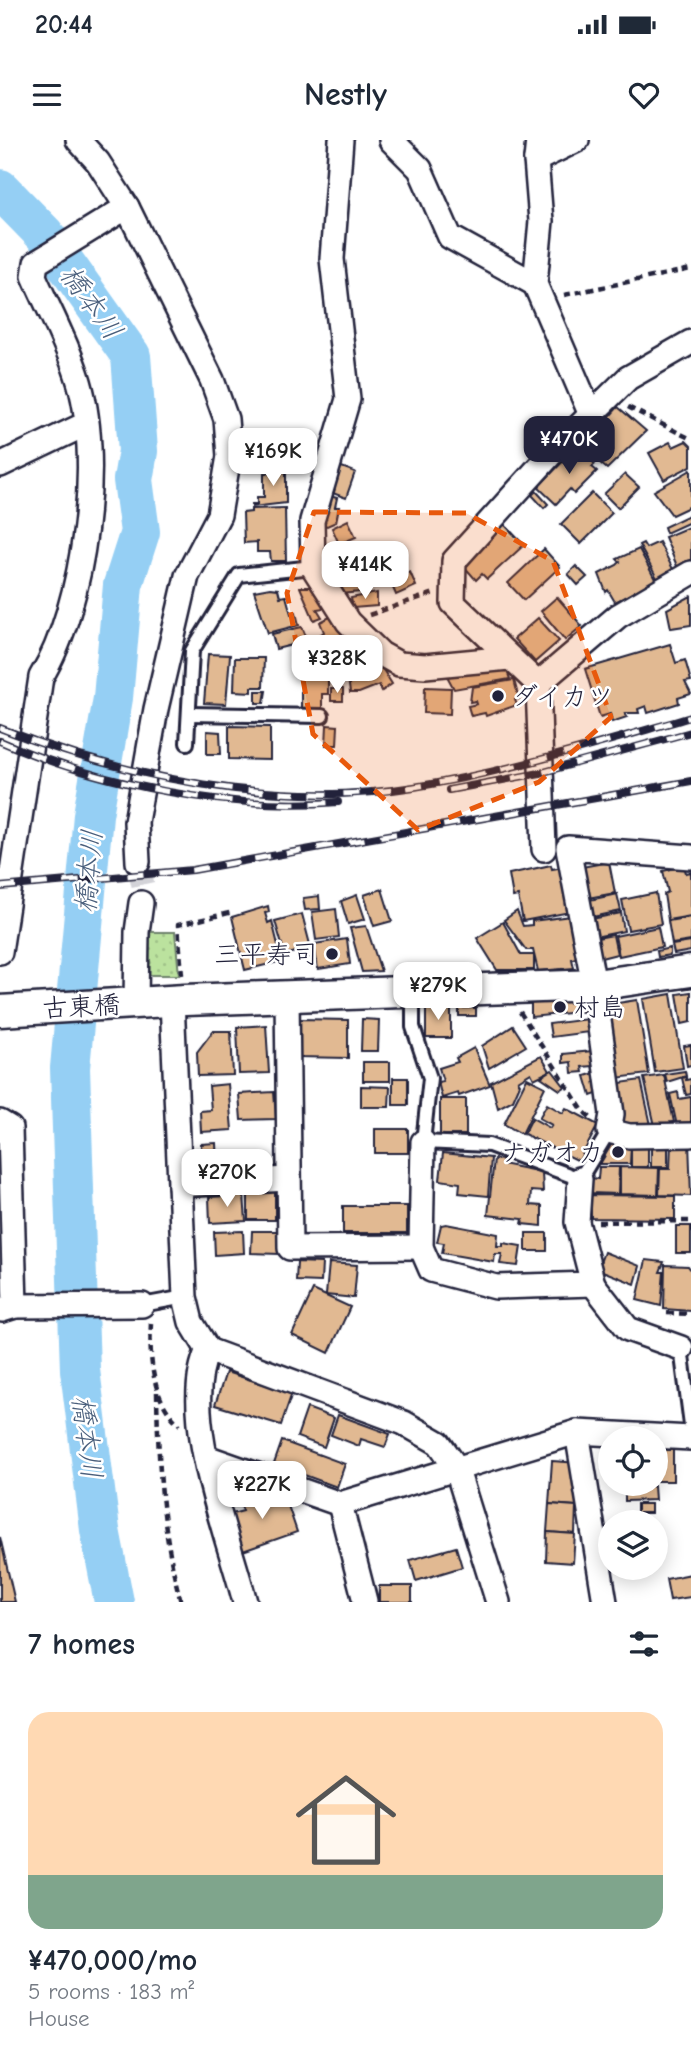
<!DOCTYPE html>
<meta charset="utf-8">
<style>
body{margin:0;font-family:"Comic Neue","Klee One",sans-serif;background:#f2f2f3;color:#1f2937;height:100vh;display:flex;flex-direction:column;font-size:26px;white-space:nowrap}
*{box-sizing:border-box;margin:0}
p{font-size:23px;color:#747a83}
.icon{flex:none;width:38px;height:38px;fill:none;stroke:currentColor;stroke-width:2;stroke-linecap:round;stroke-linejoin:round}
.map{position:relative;height:1462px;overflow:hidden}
.panel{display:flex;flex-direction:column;background:#fff;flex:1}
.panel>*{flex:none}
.fabs{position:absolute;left:598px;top:1286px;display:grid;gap:14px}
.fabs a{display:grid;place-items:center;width:70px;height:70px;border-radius:50%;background:#fff;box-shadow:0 4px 18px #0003;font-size:35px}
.price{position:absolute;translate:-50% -60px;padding:0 16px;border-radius:14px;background:#fff;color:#222;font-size:23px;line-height:46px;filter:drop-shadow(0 2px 4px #0008)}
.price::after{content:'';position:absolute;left:50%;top:42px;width:21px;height:16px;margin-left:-10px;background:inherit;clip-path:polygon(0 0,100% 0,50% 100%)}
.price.on{background:#22223b;color:#fff}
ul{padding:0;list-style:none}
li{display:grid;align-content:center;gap:14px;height:371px;padding:0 28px}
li+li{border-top:2px solid #e0e1e3}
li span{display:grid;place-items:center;height:217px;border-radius:21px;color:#555}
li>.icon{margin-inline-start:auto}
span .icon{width:126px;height:126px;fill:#fffc;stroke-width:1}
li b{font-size:30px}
h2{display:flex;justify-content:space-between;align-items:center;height:84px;padding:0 28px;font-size:30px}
.status{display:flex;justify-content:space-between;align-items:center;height:49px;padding:0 35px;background:#fff;direction:ltr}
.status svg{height:19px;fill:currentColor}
header{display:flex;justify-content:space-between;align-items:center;height:91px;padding:0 28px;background:#fff;font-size:32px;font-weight:600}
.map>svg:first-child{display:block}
.park{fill:url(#park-dots);stroke:#6e826c;stroke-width:2}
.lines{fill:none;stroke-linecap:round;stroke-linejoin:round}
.river{stroke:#95cff4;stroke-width:40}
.building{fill:#e1b992;stroke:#22223b;stroke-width:2}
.minor-tunnel{stroke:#d3d3d8;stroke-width:23;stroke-dasharray:23 11;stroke-linecap:butt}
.service-casing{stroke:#22223b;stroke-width:18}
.minor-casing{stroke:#22223b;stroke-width:28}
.tertiary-casing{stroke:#22223b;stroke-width:35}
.path{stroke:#22223b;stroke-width:4.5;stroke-dasharray:7 5;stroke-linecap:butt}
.service{stroke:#fff;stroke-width:12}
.minor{stroke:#fff;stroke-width:23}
.tertiary{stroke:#fff;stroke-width:30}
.rail-casing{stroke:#22223b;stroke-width:8}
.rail{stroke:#fff;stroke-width:5;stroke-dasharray:16;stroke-linecap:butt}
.marked{fill:#e8590c;fill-opacity:0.2;stroke:#e8590c;stroke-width:5;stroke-dasharray:14 9;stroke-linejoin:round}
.poi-dot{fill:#22223b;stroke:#fff;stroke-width:2.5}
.labels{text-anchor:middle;stroke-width:5;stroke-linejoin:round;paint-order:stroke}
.poi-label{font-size:26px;fill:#22223b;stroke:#fff;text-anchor:start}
.street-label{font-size:26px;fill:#22223b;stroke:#fff}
.water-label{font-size:28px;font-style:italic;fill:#4a5f7c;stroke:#fff}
</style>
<div class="status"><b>20:44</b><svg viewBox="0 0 49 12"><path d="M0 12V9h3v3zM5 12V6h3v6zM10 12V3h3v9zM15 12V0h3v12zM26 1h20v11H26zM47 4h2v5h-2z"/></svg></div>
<header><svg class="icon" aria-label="menu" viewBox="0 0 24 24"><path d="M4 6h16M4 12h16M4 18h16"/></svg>Nestly<svg class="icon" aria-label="heart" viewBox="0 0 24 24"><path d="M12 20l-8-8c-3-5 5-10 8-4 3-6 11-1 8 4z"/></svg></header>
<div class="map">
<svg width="691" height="1462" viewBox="0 0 691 1462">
<defs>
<pattern id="park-dots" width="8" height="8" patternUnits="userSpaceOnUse" patternTransform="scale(1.75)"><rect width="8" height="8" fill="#bbe29e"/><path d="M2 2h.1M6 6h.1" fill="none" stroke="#a0c289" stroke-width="1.8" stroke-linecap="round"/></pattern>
</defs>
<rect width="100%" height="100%" fill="#fff"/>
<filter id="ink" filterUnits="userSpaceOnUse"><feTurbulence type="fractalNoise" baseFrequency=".0143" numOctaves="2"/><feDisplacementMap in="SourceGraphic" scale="14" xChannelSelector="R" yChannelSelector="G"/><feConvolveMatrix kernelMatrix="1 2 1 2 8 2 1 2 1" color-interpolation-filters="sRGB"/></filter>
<g filter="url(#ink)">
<path class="park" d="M143,792H175L179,835H145Z"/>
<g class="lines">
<path class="river" d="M0,49L45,95L131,216L138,311L133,340L140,392L123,445L113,558L93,675L70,928L80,1230L100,1390L114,1462"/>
</g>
<g class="building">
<path d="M618,267L646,291L607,329L579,305L592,290L596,292Z"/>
<path d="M686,301L691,306V326L664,340L649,313L670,302L673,307Z"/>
<path d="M577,307L595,324L592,327L597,331L574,354L570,349L556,364L538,347Z"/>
<path d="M269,325H280V332H286V363L252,367V364H257V357H264V333H269Z"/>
<path d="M339,326L355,332L346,358L330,352Z"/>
<path d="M691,330V366L672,375L654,351Z"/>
<path d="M625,334L639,347L618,368L604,354Z"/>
<path d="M536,351L548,364L544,368L532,355Z"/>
<path d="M592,353L612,373L581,404L561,384Z"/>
<path d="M326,355L337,358L335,367H339L336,382L327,386L319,383Z"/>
<path d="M285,368L286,421H271L270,412H257V402L244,403L243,373L251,372V369Z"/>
<path d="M687,376L690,382L666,393L664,387Z"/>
<path d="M348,380L356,397L339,404L332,388Z"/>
<path d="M503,383L524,405L487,439L482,434L476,440L463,425Z"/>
<path d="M691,386V426L679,431L665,397Z"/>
<path d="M659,402L674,431L658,440L639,405L643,403L646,408Z"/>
<path d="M360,403L381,442L360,452L341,454L324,421Z"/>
<path d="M544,409L560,427L524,460L508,443Z"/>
<path d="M639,409L656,441L615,462L608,450L606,452L599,434L617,425L620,422L617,419Z"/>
<path d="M576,426L587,437L578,445L568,434Z"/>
<path d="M410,432L416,446L396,455L390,441Z"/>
<path d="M300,447H315L324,468L317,469L322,477L314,480Z"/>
<path d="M270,448L278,449L280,457L286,456L291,474L296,472L299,485L268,493L254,451Z"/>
<path d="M377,453V466L353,468L351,458Z"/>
<path d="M691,456V485L671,488L667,469Z"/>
<path d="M557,457L582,486L565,500L541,471Z"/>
<path d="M332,476L371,516L364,517L372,528L380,525L392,544L382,551L379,545L359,553H350L347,530L321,494L324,492L320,482Z"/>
<path d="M538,478L559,501L535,522L514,499Z"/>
<path d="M302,487L308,501L276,509L272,494Z"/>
<path d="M670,504L676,523L685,520L691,541L685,542L691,554L678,558L679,563L648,573L646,566L638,569L639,573H625L627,577L612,582L610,574L600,577L585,529Z"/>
<path d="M208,514L230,515L226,564L204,563Z"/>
<path d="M301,516L322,517V522H312V527H328V554H322V569H301Z"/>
<path d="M235,518H264L263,547H252V552L234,551Z"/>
<path d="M506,529L510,539L454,549L447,536Z"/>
<path d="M514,540L519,559L515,560L517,565L486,576L485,573L471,576L468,566L477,564L476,561L470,562L472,547Z"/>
<path d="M425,547L451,548L450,574L424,573Z"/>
<rect x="331" y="549" width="12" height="12"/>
<path d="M256,551H266L264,563H256Z"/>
<path d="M327,585L338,586L337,605H326Z"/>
<path d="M229,586L270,587V620L229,619Z"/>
<path d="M207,591L220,592L221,614H207Z"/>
<path d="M609,722L615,753L588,758L582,727Z"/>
<path d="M551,725L552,729L563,727L570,772L523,781L518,756L513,757L509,734Z"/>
<path d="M684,726L686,733L691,732V776L668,780L664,754L668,752L663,731Z"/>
<path d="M382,749L392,781L374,786L364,755Z"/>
<path d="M656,753L661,784L628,790L622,760Z"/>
<path d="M617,754L621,771L588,778L585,761Z"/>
<path d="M357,755L365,779L348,784L341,761Z"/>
<path d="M319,756L320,769L305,770L303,758Z"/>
<path d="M268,766L269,772L265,773L268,783L272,781L282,821L245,830L232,777Z"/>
<path d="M336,769L339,797L316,800L312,772Z"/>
<path d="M517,771L523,786L532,785V781L571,776L580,817L572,819L574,828L538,831L533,810H526L504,780Z"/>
<path d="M621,773L624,791L590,798L587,780Z"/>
<path d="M302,774L313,816L301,820L299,811L285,815L275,781Z"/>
<path d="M691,777V801L672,804L668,781Z"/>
<path d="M503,782L521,815H534V830H497L477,798Z"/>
<path d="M366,786L381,831L362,832L350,788Z"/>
<path d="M658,787L662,807L619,816L615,796Z"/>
<path d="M613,795L617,814L597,819L592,799Z"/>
<path d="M347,799L350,824L318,829L314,804Z"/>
<path d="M691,802V811L674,814L672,805Z"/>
<path d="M670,808V815L658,817L657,811Z"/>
<path d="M691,852V882L682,884L677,854Z"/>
<path d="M671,854L683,928L655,932L643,859Z"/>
<path d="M637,860L649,934L616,938L605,865Z"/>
<path d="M531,862H588V871L531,877Z"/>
<rect x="426" y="866" width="25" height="32"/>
<rect x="459" y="868" width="17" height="8"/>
<path d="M595,878L597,891L551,897L549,884Z"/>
<path d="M299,879L348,880V918L298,917Z"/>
<path d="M362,879L379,880L378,911H361Z"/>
<path d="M266,885L269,933L239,934L237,887Z"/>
<path d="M513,886L526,906L489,928L482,906Z"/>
<path d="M213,891H231L233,935L198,936L197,912Z"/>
<path d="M691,905V925L687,926L684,906Z"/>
<path d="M474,908L490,945L459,956L458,953L442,958L438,942L443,941L439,928L458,922L456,918Z"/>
<path d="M602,910L604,925L582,927L583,932L572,933L571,922L563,923V914Z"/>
<path d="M541,916L550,931L534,939L531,933L518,941L520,944L513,960L498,968L491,942Z"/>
<rect x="363" y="922" width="27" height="19"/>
<path d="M552,930L565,947L560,950L541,937Z"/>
<path d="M601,931L607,950L591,956L585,936Z"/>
<path d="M685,931L686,936L667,942L665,934Z"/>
<path d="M664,935L674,982L655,986L644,938Z"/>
<path d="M686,937V940L691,939V954L686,955L682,938Z"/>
<rect x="393" y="938" width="15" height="27"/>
<path d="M527,938L545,947L522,994L504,984Z"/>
<path d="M641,940L651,985L621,986L620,943Z"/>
<path d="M228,944L232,990L201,992L200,971L211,970L209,946Z"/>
<path d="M361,946L390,947L389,967H361Z"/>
<path d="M274,952L276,979L241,980L239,954Z"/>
<path d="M678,952L679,959L691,957V983L677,986L670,954Z"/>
<rect x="440" y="959" width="26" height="36"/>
<path d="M547,964L563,973L566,968L598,985L579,1021L524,994L532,978L550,988L552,985L539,978Z"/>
<rect x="375" y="989" width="33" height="24"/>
<path d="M671,1002H689L691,1056L659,1055L660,1029H670Z"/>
<path d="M216,1003L217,1026L202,1027L201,1004Z"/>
<rect x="631" y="1003" width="17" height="24"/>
<rect x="651" y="1003" width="17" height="24"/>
<path d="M611,1005H631L630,1024H600Z"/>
<path d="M443,1013L491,1018L488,1056L459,1053L460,1043L440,1040Z"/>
<path d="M494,1019L503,1020L502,1024L542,1032L543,1052L531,1051L530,1065L542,1066V1086L522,1084L523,1079L488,1075Z"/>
<path d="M599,1027H619L618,1054L590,1053L592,1038L598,1039Z"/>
<path d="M620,1027L659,1028L658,1055L620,1054Z"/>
<rect x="248" y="1049" width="27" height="31"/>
<path d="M244,1055L246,1081L210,1083L209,1057Z"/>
<path d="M591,1055L675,1056V1079L591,1078Z"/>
<rect x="343" y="1066" width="64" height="27"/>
<path d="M446,1084L498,1094L497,1106H503V1103L521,1106L518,1126L500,1124L502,1114H495L494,1122L442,1113L444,1103L437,1102L441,1085Z"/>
<rect x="676" y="1086" width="15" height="27"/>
<path d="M243,1091L244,1113L215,1115L214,1092Z"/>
<path d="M252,1091H279V1114L251,1113Z"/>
<rect x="526" y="1093" width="21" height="18"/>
<path d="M604,1112L640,1126L635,1144L600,1130L598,1118L601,1120Z"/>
<path d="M646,1120L664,1122L660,1132H664L661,1166L637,1160Z"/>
<path d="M297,1122L322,1123L321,1142L296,1141Z"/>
<path d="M329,1123L357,1125L354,1158L326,1155Z"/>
<path d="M665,1125L688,1126L691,1130V1171L664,1169Z"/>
<path d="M313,1150L350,1167L329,1213L292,1195Z"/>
<path d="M226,1232L292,1253L281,1285L215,1265Z"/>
<path d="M307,1268L334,1278L324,1307L297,1297Z"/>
<path d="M338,1275L390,1294L385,1307L361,1299L359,1306L331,1295Z"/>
<path d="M282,1301L345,1324L337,1347L274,1324Z"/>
<rect x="656" y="1310" width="17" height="31"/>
<path d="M552,1321L579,1323L576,1366L549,1364Z"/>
<path d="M654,1346L655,1360L625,1361V1347Z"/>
<path d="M282,1348L297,1392L240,1412L228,1375L243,1371L240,1363Z"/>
<path d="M549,1364L576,1366L575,1394L547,1392Z"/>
<rect x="637" y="1364" width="14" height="9"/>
<path d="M547,1392L575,1394L573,1423L546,1421Z"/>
<path d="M0,1397L15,1462H0Z"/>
<path d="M456,1407L462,1427L416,1441L410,1420Z"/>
<path d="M691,1434V1457L670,1460L666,1439Z"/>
<rect x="379" y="1446" width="33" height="16"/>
</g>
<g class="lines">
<path class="minor-tunnel" d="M138,722L143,745L141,763"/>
<defs>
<g id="service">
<path d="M189,574L322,576"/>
<path d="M187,603L192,511L239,435L313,427"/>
<path d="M413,851V887L430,938L423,1002L489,1005L580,1039L609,991"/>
<path d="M142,1165L185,1157"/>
<path d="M681,1208L691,1285"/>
</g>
<g id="minor">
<path d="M78,0L98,22L127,67L212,240L226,279L229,316L219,375L187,436L156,569L136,682L138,722"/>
<path d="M341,0L332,119L348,259L312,381L313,427L348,482L381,514L399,524L425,526L509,518"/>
<path d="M391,0L420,29L450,97L535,144"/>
<path d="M538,0L536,20L541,81L535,144L591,275"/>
<path d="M536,20L577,0"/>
<path d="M0,325L86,284"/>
<path d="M538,544L453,463L454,421L551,314L628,238L691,202"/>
<path d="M544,709L538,544L618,476L691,433"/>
<path d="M691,717L568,708L594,845L612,974L609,991L629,996L691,995"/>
<path d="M0,812L41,537C85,465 104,315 77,235C66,201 48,168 34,136L36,123L127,67"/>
<path d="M287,856L290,1108L421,1107"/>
<path d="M172,861L185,1157L191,1182L208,1210L404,1283L439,1303L456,1327L498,1462"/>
<path d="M136,863L137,792L141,763"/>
<path d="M0,982L10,988L15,1166"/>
<path d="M423,1002L421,1107L431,1130L496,1147L593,1144L628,1189L681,1208"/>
<path d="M580,1039L577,1082L593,1144"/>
<path d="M180,1045L288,1039"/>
<path d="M2,1170L15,1166L142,1165"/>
<path d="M208,1210C178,1271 228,1395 245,1462"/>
<path d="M577,1292L605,1462"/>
<path d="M206,1317L340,1364"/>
<path d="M365,1461L340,1364L577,1292L691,1298"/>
</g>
<path id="tertiary" d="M0,871L185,860L596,845L691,831"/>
</defs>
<use href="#service" class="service-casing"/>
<use href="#minor" class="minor-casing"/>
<use href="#tertiary" class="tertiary-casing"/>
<g class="path">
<path d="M564,155L691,129"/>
<path d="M628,267L691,299"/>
<path d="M369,475L434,453"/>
<path d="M182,835L178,785L233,772"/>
<path d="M520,872L583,971L591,978"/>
<path d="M598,1082L691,1081"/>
<path d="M667,1173L691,1174"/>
<path d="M151,1183C149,1218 152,1261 180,1285"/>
<path d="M157,1252C158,1322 162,1394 181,1462"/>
</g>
<use href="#service" class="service"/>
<use href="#minor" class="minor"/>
<use href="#tertiary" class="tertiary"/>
<defs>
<g id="rail">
<path d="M0,588C126,638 278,669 414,647C508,632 600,603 691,577"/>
<path d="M0,601C99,645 230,671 338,662"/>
<path d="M449,650L540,633L691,592"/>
<path d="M0,747L193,730L691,641"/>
</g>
</defs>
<use href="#rail" class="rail-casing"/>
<use href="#rail" class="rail"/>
</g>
</g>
<path class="marked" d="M314,372L466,373L553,421L611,577L539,642L418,690L313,594L287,453Z"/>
<g class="poi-dot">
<circle cx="498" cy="556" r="7"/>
<circle cx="332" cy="814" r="7"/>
<circle cx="560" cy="867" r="7"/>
<circle cx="618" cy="1012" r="7"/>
</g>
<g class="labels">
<g class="poi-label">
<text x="512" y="565">ダイカツ</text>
<text x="318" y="823" text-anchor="end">三平寿司</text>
<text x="574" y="876">村島</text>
<text x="604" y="1021" text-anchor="end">ナガオカ</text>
</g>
<g class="street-label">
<text transform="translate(81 866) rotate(-3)" y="9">古東橋</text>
</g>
<g class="water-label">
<text transform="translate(92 162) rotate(54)" y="10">橋本川</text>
<text transform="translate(88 731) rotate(-85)" y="10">橋本川</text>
<text transform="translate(88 1297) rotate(83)" y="10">橋本川</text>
</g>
</g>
</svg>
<div class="fabs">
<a><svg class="icon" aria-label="locate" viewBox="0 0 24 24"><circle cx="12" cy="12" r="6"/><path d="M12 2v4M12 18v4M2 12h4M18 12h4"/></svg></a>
<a><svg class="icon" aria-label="layers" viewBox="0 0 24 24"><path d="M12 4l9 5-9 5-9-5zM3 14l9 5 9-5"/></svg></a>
</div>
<b class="price on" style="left:569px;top:336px">¥470K</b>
<b class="price" style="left:273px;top:348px">¥169K</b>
<b class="price" style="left:365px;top:461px">¥414K</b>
<b class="price" style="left:337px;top:555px">¥328K</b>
<b class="price" style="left:438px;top:882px">¥279K</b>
<b class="price" style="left:227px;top:1069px">¥270K</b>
<b class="price" style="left:262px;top:1381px">¥227K</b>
</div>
<section class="panel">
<h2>7 homes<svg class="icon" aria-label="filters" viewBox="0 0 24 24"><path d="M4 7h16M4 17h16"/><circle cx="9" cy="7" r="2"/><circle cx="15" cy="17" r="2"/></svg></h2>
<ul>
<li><span style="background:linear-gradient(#ffd9b3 75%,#7fa58c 0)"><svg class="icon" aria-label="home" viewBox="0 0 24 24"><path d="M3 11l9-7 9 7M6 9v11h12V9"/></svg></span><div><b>¥470,000/mo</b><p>5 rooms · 183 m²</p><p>House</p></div></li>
</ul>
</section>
